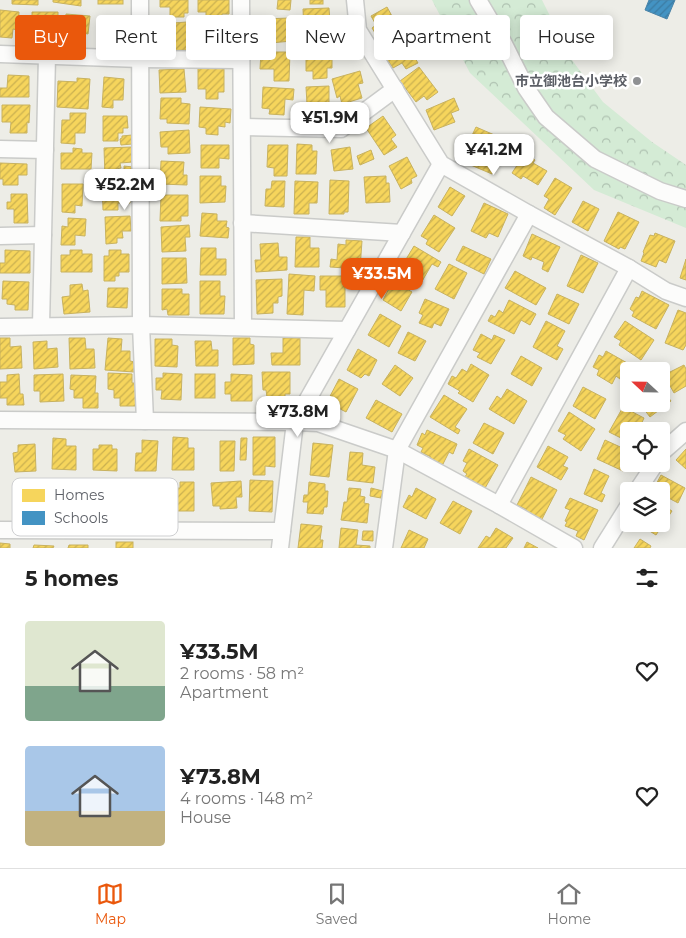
<!DOCTYPE html>
<meta charset="utf-8">
<style>
body{margin:0;font-family:Montserrat,"Noto Sans JP",sans-serif;background:#f6f6f6;color:#222;height:100vh;display:flex;flex-direction:column;font-size:19px;white-space:nowrap}
*{box-sizing:border-box;margin:0}
p{font-size:16px;color:#767676}
.icon{flex:none;width:28px;height:28px;fill:none;stroke:currentColor;stroke-width:2;stroke-linecap:round;stroke-linejoin:round}
.map{position:relative;height:548px;overflow:hidden}
.drawer{display:flex;flex-direction:column;background:#fff;flex:1}
.drawer>*{flex:none}
.top-card{position:absolute;left:15px;top:15px;width:656px;height:45px;display:flex;gap:10px}
.needle{width:32px;rotate:292deg}
.controls{position:absolute;left:620px;top:362px;display:grid;gap:10px}
.controls a{display:grid;place-items:center;width:50px;height:50px;border-radius:5px;background:#fff;box-shadow:0 2px 12px #0003;font-size:25px}
.price{position:absolute;translate:-50% -42px;padding:0 11px;border-radius:10px;background:#fff;color:#222;font-size:16px;line-height:32px;filter:drop-shadow(0 1px 2px #0008)}
.price::after{content:'';position:absolute;left:50%;top:30px;width:15px;height:11px;margin-left:-8px;background:inherit;clip-path:polygon(0 0,100% 0,50% 100%)}
.price.on{background:#ea580c;color:#fff}
ul{padding:0;list-style:none}
li{display:flex;align-items:center;gap:15px;height:125px;padding:0 25px}
li span{display:grid;place-items:center;flex:none;width:140px;height:100px;border-radius:5px;color:#555}
li>.icon{margin-inline-start:auto}
span .icon{width:60px;height:60px;fill:#fffc;stroke-width:1}
li b{font-size:21px}
h2{display:flex;justify-content:space-between;align-items:center;height:60px;padding:0 25px;font-size:21px}
.chip{padding:0 18px;border-radius:5px;background:#fff;box-shadow:0 2px 12px #0003;font-size:18px;line-height:45px}
.chip.on{background:#ea580c;color:#fff}
.menu{display:flex;justify-content:space-around;align-items:center;height:70px;border-top:1px solid #e0e0e0;background:#fff;font-size:14px;color:#767676}
.menu a{display:grid;justify-items:center;gap:2px}
.menu .on{color:#ea580c}
.map>svg:first-child{display:block}
.park{fill:url(#park-crowns)}
.homes{fill:url(#homes-hatch);stroke:#c8b25f}
.schools{fill:url(#schools-hatch);stroke:#4a83a7}
.lines{fill:none;stroke-linecap:round;stroke-linejoin:round}
.street-casing{stroke:#cacbc9;stroke-width:19}
.street{stroke:#fcfcfb;stroke-width:16}
.poi-dot{fill:#8f9193;stroke:#fff;stroke-width:2}
.labels{text-anchor:middle;stroke-width:5;stroke-linejoin:round;paint-order:stroke}
.poi-label{font-size:14px;font-weight:bold;fill:#5c5f66;stroke:#fff;text-anchor:end}
.key{fill:#fff;stroke:#cecfd1;stroke-width:1}
.key-label{font-size:14px;fill:#5c5f66}
</style>
<div class="map">
<svg width="686" height="548" viewBox="0 0 686 548">
<defs>
<pattern id="park-crowns" width="20" height="18" patternUnits="userSpaceOnUse" patternTransform="scale(1.25)"><rect width="20" height="18" fill="#d4ebd5"/><path d="M2 6a3 3 0 1 1 6 0M12 15a3 3 0 1 1 6 0" fill="none" stroke="#afc2b1"/></pattern>
<pattern id="homes-hatch" width="6" height="6" patternUnits="userSpaceOnUse" patternTransform="scale(1.25)"><rect width="6" height="6" fill="#f6d55c"/><path d="M-1 1l2-2M0 6l6-6M5 7l2-2" fill="none" stroke="#cab050"/></pattern>
<pattern id="schools-hatch" width="6" height="6" patternUnits="userSpaceOnUse" patternTransform="scale(1.25)"><rect width="6" height="6" fill="#4393c3"/><path d="M-1 1l2-2M0 6l6-6M5 7l2-2" fill="none" stroke="#3b7ba2"/></pattern>
</defs>
<rect width="100%" height="100%" fill="#edede7"/>
<path class="park" d="M432,0H542L572,60L603,102L652,142L686,165V228L594,190L470,73Z"/>
<g class="homes">
<path d="M12,0H38V5L12,4Z"/>
<path d="M53,0H81V6L53,2Z"/>
<rect x="98" y="0" width="25" height="4"/>
<path d="M160,0H188V13H184V17H170V7H160Z"/>
<path d="M198,0H229V14H222V18H206V12H198Z"/>
<path d="M278,0H291L290,10L277,9Z"/>
<rect x="310" y="0" width="13" height="4"/>
<path d="M387,7L398,27L378,38L372,28L376,25L371,16Z"/>
<path d="M329,8L330,22H326V34L321,35V39L307,40V31H304L303,9Z"/>
<path d="M0,10L19,12L18,30L13,29L12,38L0,37Z"/>
<path d="M32,12H58V27H51V41L32,40Z"/>
<path d="M66,14L90,16L88,34L83,33L82,44L63,42Z"/>
<path d="M237,15V20L224,21L223,16Z"/>
<path d="M290,18L292,41L270,43L269,32L263,33L262,19Z"/>
<path d="M100,20L117,21V31L126,32L125,49L98,47Z"/>
<path d="M187,22L188,50L164,51L163,30H173V23Z"/>
<path d="M206,25H229V45H224V53L206,52Z"/>
<path d="M403,38L418,63L406,69L402,63L393,68L389,62L386,64L379,52Z"/>
<path d="M335,49V59H332V68H327V78L313,79V71H306V51Z"/>
<path d="M261,52H290L289,81H274V69H260Z"/>
<path d="M198,66H224V92H218V99H206V89H198Z"/>
<path d="M419,67L438,92L427,100L424,96L416,102L400,81Z"/>
<path d="M184,69L186,92L160,93L159,70Z"/>
<path d="M360,71L363,83L358,84L362,98L342,104L340,96L337,98L332,79Z"/>
<path d="M8,75L29,76V97H0V88H7Z"/>
<path d="M104,77L124,79L123,100H113V108L102,107Z"/>
<path d="M77,78L90,79L88,109L57,107L58,81L77,82Z"/>
<path d="M329,86V108H310V104H307L306,87Z"/>
<path d="M263,87L294,89L293,100L285,99L284,115L269,114L270,109L262,108Z"/>
<path d="M161,98H181V103L190,104L189,124L167,123V119H160Z"/>
<path d="M454,98L459,110L451,113L455,122L434,130L426,110Z"/>
<path d="M2,105H30L29,123L27,122V133H10L11,122H2Z"/>
<path d="M200,107L231,109L230,123L225,122V127L218,126V135L206,134V128L199,127Z"/>
<path d="M70,113H86L85,133H75V144L61,143L62,120H70Z"/>
<path d="M103,116H127L128,128H123V133H118V141H103Z"/>
<path d="M383,116L396,135L391,139L397,147L384,155L366,128Z"/>
<path d="M476,127L499,137L495,148L501,151L492,174L466,163L472,151L466,148Z"/>
<path d="M189,130L190,153L168,154V147H161L160,132Z"/>
<path d="M132,135V144L121,145L120,139L122,138V136Z"/>
<path d="M297,144L312,145V151H317L316,174H296Z"/>
<path d="M201,145H229V159L219,158V168H201Z"/>
<path d="M268,145H288L287,176H274V168L267,167Z"/>
<path d="M132,147L133,162L120,163L121,168L116,169V176L105,177L104,148Z"/>
<path d="M350,147L353,169L334,171L331,150Z"/>
<path d="M73,148L82,149V153H92L91,169H61V153H73Z"/>
<path d="M371,150L374,159L360,165L357,156Z"/>
<path d="M525,153L535,160L533,163L547,171L538,185L523,176L521,179L512,173Z"/>
<path d="M407,157L417,176L411,179L412,183L401,189L389,166Z"/>
<path d="M161,161L184,162L183,175H187V185L160,184Z"/>
<path d="M0,163L27,164V175H18V185H3V179H0Z"/>
<path d="M124,166L133,167V178H120L121,171H124Z"/>
<path d="M200,176H221V186H226L225,202L200,203Z"/>
<path d="M386,176V183H389L390,202L366,203L364,177Z"/>
<path d="M555,178L572,188L555,215L544,208L549,199L544,196Z"/>
<path d="M330,180L349,181L348,212H344V214H329Z"/>
<path d="M272,181H285L284,207L265,206L266,189H271Z"/>
<path d="M295,181L318,182L317,203H309V214H294Z"/>
<path d="M62,184H83L82,206L75,205V213L62,212Z"/>
<path d="M102,184H129L130,203H118V210H103Z"/>
<path d="M450,187L465,196L452,216L438,207Z"/>
<path d="M11,194H27L28,223H14V209H7V202H11Z"/>
<path d="M161,195H188V216H181V221H160Z"/>
<path d="M583,201L599,209L588,231L572,222Z"/>
<path d="M484,203L508,214L498,237L489,233L486,238L471,231Z"/>
<path d="M618,212L639,222L625,249L620,247L619,249L604,241Z"/>
<path d="M202,213L217,214V221H227L226,227L229,228L228,238L200,236Z"/>
<path d="M434,215L455,228L439,252L426,244L428,240L421,236Z"/>
<path d="M130,216L131,231H122L123,238H117V243L106,244L105,217Z"/>
<path d="M68,218L86,219L85,236L75,235V245H61L62,226L68,227Z"/>
<path d="M189,225L190,237H185L186,251L162,252L161,227Z"/>
<path d="M655,233L675,241L666,263L659,260L656,267L641,261L644,253L643,252L650,235L654,236Z"/>
<path d="M532,234L560,247L548,272L542,269L544,262L532,257L531,260L523,256Z"/>
<path d="M296,237H310V248H319V267H295Z"/>
<path d="M346,240L362,241L360,269L330,267L331,259L337,260L338,244L346,245Z"/>
<path d="M278,243L279,257H287V270L256,272L255,260H261L260,244Z"/>
<path d="M414,246L441,262L438,267L432,264L421,283L399,271Z"/>
<path d="M463,246L491,259L484,274L456,260Z"/>
<path d="M201,248H216V259H226V275H200Z"/>
<path d="M5,250L30,251V273H0V263H5Z"/>
<path d="M70,250H82V254H92V272H61V255H70Z"/>
<path d="M109,250H121V254H129V272H119V276H115V281H104V256H109Z"/>
<path d="M581,255L598,263L583,293L567,286Z"/>
<path d="M162,258H186L187,283L162,284Z"/>
<path d="M686,259V280L680,278Z"/>
<path d="M449,264L467,273L454,299L435,289Z"/>
<path d="M515,271L546,288L536,305L505,288Z"/>
<path d="M289,274L315,276L314,291L304,290L303,315L287,314Z"/>
<path d="M320,276H345V307H326V290H320Z"/>
<path d="M282,279V296L278,297V303H273V313L257,314L256,280Z"/>
<path d="M3,281L29,282L28,310H15V305L7,304V299H2Z"/>
<path d="M200,281H220V296H225L224,314H200Z"/>
<path d="M393,281L412,292L401,311L383,300Z"/>
<path d="M82,284L83,291L88,290L90,312L64,314L62,297L70,296V285Z"/>
<path d="M108,288H128L127,308L107,307Z"/>
<path d="M162,289H182V294H189V315H168L167,309L162,310Z"/>
<path d="M642,291L669,305L656,329L632,316L634,312L630,309L636,297L639,298Z"/>
<path d="M557,294L579,304L569,324L548,314Z"/>
<path d="M425,299L449,309L441,326L434,323L432,328L419,323L423,315L419,313Z"/>
<path d="M509,300L536,314L530,325L521,320L514,334L488,321L491,315L495,317L499,310L503,313Z"/>
<path d="M678,310L686,313V345L683,350L665,343Z"/>
<path d="M380,314L401,326L389,347L368,335Z"/>
<path d="M546,321L565,331L557,346L563,349L557,360L533,347Z"/>
<path d="M625,321L654,340L641,360L619,345L621,341L614,337Z"/>
<path d="M408,332L426,341L415,361L398,353Z"/>
<path d="M481,334L492,340L494,335L505,340L491,364L477,357L480,353L473,350Z"/>
<path d="M0,338H10V347L21,346L22,368L0,369Z"/>
<path d="M69,338H85L86,349H94L95,368L70,369Z"/>
<path d="M108,338L122,339L121,351H130V361L135,362L134,372L105,370Z"/>
<path d="M233,338H250V344L254,345V364L233,365Z"/>
<path d="M283,338H300V365H272L271,353H283Z"/>
<path d="M155,339H172V345L178,346L177,367L155,366Z"/>
<path d="M47,341V349L57,348L58,367L34,369L33,342Z"/>
<path d="M195,341H211L212,350H218V366H196Z"/>
<path d="M358,349L377,360L369,376L365,374L361,378L347,370Z"/>
<path d="M606,351L629,364L620,379L616,376L612,384L597,375L599,370L593,367L599,355L603,357Z"/>
<path d="M521,356L542,368L532,386L511,374Z"/>
<path d="M471,364L489,375L473,402L458,393L460,391L448,384L452,376L456,378L462,369L467,372Z"/>
<path d="M395,365L413,378L400,396L382,384Z"/>
<path d="M684,365L686,369V386L674,393L664,375Z"/>
<path d="M262,372H290V394H285V407H276L275,397H267L266,390H263Z"/>
<path d="M108,373L132,374V383H137L136,406H120V398H114V390L108,389Z"/>
<path d="M163,373L182,374L181,400L161,399L162,390H156V378H163Z"/>
<path d="M19,374L20,394H23L24,405H7V398H0V382H7V375Z"/>
<path d="M63,374L64,401L40,402V391H34V375Z"/>
<rect x="195" y="374" width="20" height="24"/>
<path d="M231,374L252,375V401H231V394H225V382H231Z"/>
<path d="M71,375L96,376L95,393H98V408H83V398H74V390L70,389Z"/>
<path d="M339,379L358,389L346,412L327,402Z"/>
<path d="M583,387L606,399L595,419L573,406Z"/>
<path d="M661,388L671,401L650,417L640,404H661Z"/>
<path d="M507,389L527,401L514,424L489,409L497,396L501,399Z"/>
<path d="M444,395L467,409L455,427L460,430L458,434L430,417Z"/>
<path d="M376,400L402,414L392,432L366,418Z"/>
<path d="M623,407L644,418L638,431H629V442L609,432Z"/>
<path d="M569,412L595,429L581,451L563,439L566,435L558,431Z"/>
<path d="M484,423L504,433L493,454L473,443Z"/>
<path d="M427,430L457,444L453,454L449,452L442,466L430,460L431,457L421,452L423,448L417,445L422,433L425,435Z"/>
<path d="M173,437L188,438V448H194V470H172Z"/>
<path d="M253,437H275V467L265,466V475H253Z"/>
<path d="M53,438L66,439V446H76V470L52,469Z"/>
<path d="M241,438H247L246,460H240Z"/>
<path d="M142,440L158,441L156,471H135L136,453H142Z"/>
<path d="M605,440L629,451V457L623,471L597,459Z"/>
<path d="M220,441H235L234,471H220Z"/>
<path d="M313,443L333,445L329,477L310,475Z"/>
<path d="M35,444L36,471L15,472L13,453L18,452V445Z"/>
<path d="M99,445H112V449H117V471L93,470V449H99Z"/>
<path d="M548,446L568,457L563,466L568,468L561,480L537,467Z"/>
<path d="M469,449L498,465L484,490L464,478L467,474L463,471L467,463L463,461Z"/>
<path d="M686,449V469L676,460Z"/>
<path d="M350,452L363,453L362,465L375,467L373,483L347,480Z"/>
<path d="M594,469L609,476L601,493L605,495L602,502L584,494Z"/>
<path d="M661,475L685,488L678,503L661,494V491H656L653,490Z"/>
<path d="M531,477L557,490L541,521L524,512L526,509L517,505Z"/>
<path d="M250,480L273,481L272,512L249,511Z"/>
<path d="M241,481L242,497H236L237,508L220,509V506H213L211,483Z"/>
<path d="M180,482H194V511H176L175,488H180Z"/>
<path d="M309,482L325,484V491H328L327,507H324L323,514L307,513L308,502H303L304,495H308Z"/>
<path d="M349,488L361,489L360,496L365,497L364,503L369,504L367,523L341,520L344,502H347Z"/>
<path d="M371,488L383,491L381,498L370,496Z"/>
<path d="M416,488L436,499L426,519L403,507L409,495L412,497Z"/>
<path d="M570,498L598,510L584,540L576,536L578,531L565,526L567,522L565,521L570,510L565,508Z"/>
<path d="M453,501L472,511L460,534L440,523Z"/>
<path d="M661,504L672,511L656,535L643,527L645,524H661Z"/>
<path d="M301,524L322,526L320,540H323L322,548H298Z"/>
<path d="M341,528L358,530L356,545L370,546V548H339Z"/>
<path d="M496,528L513,538L506,548H478L486,536L490,538Z"/>
<path d="M409,530L428,539L424,548H401Z"/>
<path d="M363,531H373V541L362,540Z"/>
<path d="M640,539L651,546L650,548H634Z"/>
<rect x="116" y="542" width="17" height="6"/>
<path d="M527,542L538,548H524Z"/>
<path d="M0,543L10,544V548H0Z"/>
<path d="M34,545L54,546L53,548H33Z"/>
<path d="M69,545H88V548H68Z"/>
</g>
<path class="schools" d="M649,0H675L667,19L645,10Z"/>
<g class="lines">
<defs>
<g id="street">
<path d="M140,0L141,325L145,421"/>
<path d="M241,0L243,327"/>
<path d="M355,0L358,30L441,164L529,214L629,268L666,291L686,298"/>
<path d="M478,0L503,42L526,88L546,117L595,159L660,191L686,199"/>
<path d="M0,54L140,59L241,60"/>
<path d="M242,127L341,129L395,89"/>
<path d="M0,149L45,150"/>
<path d="M242,223L402,233"/>
<path d="M0,236L43,235"/>
<path d="M41,326L47,56"/>
<path d="M0,327L141,325L347,330"/>
<path d="M0,420L295,422L318,423L397,450L499,505L574,548"/>
<path d="M661,453L686,431"/>
<path d="M637,491L655,464"/>
<path d="M499,505L629,268"/>
<path d="M0,530L282,531"/>
<path d="M280,548L295,422L441,164"/>
<path d="M384,548L397,450L529,214"/>
<path d="M602,548L629,505"/>
</g>
</defs>
<use href="#street" class="street-casing"/>
<use href="#street" class="street"/>
</g>
<circle class="poi-dot" cx="637" cy="81" r="5"/>
<g class="labels">
<g class="poi-label">
<text x="627" y="86">市立御池台小学校</text>
</g>
</g>
<rect x="12" y="478" width="166" height="58" rx="8" class="key"/>
<rect x="22" y="489" width="23" height="13" fill="#f6d55c"/>
<rect x="22" y="511" width="23" height="14" fill="#4393c3"/>
<g class="key-label">
<text x="54" y="500">Homes</text>
<text x="54" y="523">Schools</text>
</g>
</svg>
<div class="controls">
<a><svg class="needle" viewBox="-14 -14 28 28"><path d="M0-13l5 13h-10z" fill="#e53935"/><path d="M0 13l5-13h-10z" fill="#767676"/></svg></a>
<a><svg class="icon" aria-label="locate" viewBox="0 0 24 24"><circle cx="12" cy="12" r="6"/><path d="M12 2v4M12 18v4M2 12h4M18 12h4"/></svg></a>
<a><svg class="icon" aria-label="layers" viewBox="0 0 24 24"><path d="M12 4l9 5-9 5-9-5zM3 14l9 5 9-5"/></svg></a>
</div>
<b class="price" style="left:330px;top:144px">¥51.9M</b>
<b class="price" style="left:494px;top:176px">¥41.2M</b>
<b class="price" style="left:125px;top:211px">¥52.2M</b>
<b class="price on" style="left:382px;top:300px">¥33.5M</b>
<b class="price" style="left:298px;top:438px">¥73.8M</b>
<div class="top-card">
<a class="chip on">Buy</a>
<a class="chip">Rent</a>
<a class="chip">Filters</a>
<a class="chip">New</a>
<a class="chip">Apartment</a>
<a class="chip">House</a>
</div>
</div>
<section class="drawer">
<h2>5 homes<svg class="icon" aria-label="filters" viewBox="0 0 24 24"><path d="M4 7h16M4 17h16"/><circle cx="9" cy="7" r="2"/><circle cx="15" cy="17" r="2"/></svg></h2>
<ul>
<li><span style="background:linear-gradient(#dfe7d0 65%,#7fa58c 0)"><svg class="icon" aria-label="home" viewBox="0 0 24 24"><path d="M3 11l9-7 9 7M6 9v11h12V9"/></svg></span><div><b>¥33.5M</b><p>2 rooms · 58 m²</p><p>Apartment</p></div><svg class="icon" aria-label="heart" viewBox="0 0 24 24"><path d="M12 20l-8-8c-3-5 5-10 8-4 3-6 11-1 8 4z"/></svg></li>
<li><span style="background:linear-gradient(#a9c7e8 65%,#c2b280 0)"><svg class="icon" aria-label="home" viewBox="0 0 24 24"><path d="M3 11l9-7 9 7M6 9v11h12V9"/></svg></span><div><b>¥73.8M</b><p>4 rooms · 148 m²</p><p>House</p></div><svg class="icon" aria-label="heart" viewBox="0 0 24 24"><path d="M12 20l-8-8c-3-5 5-10 8-4 3-6 11-1 8 4z"/></svg></li>
</ul>
</section>
<nav class="menu">
<a class="on"><svg class="icon" aria-label="map" viewBox="0 0 24 24"><path d="M3 6l6-2 6 2 6-2v14l-6 2-6-2-6 2zM9 4v14M15 6v14"/></svg>Map</a>
<a><svg class="icon" aria-label="saved" viewBox="0 0 24 24"><path d="M7 4h10v16l-5-4-5 4z"/></svg>Saved</a>
<a><svg class="icon" aria-label="home" viewBox="0 0 24 24"><path d="M3 11l9-7 9 7M6 9v11h12V9"/></svg>Home</a>
</nav>
